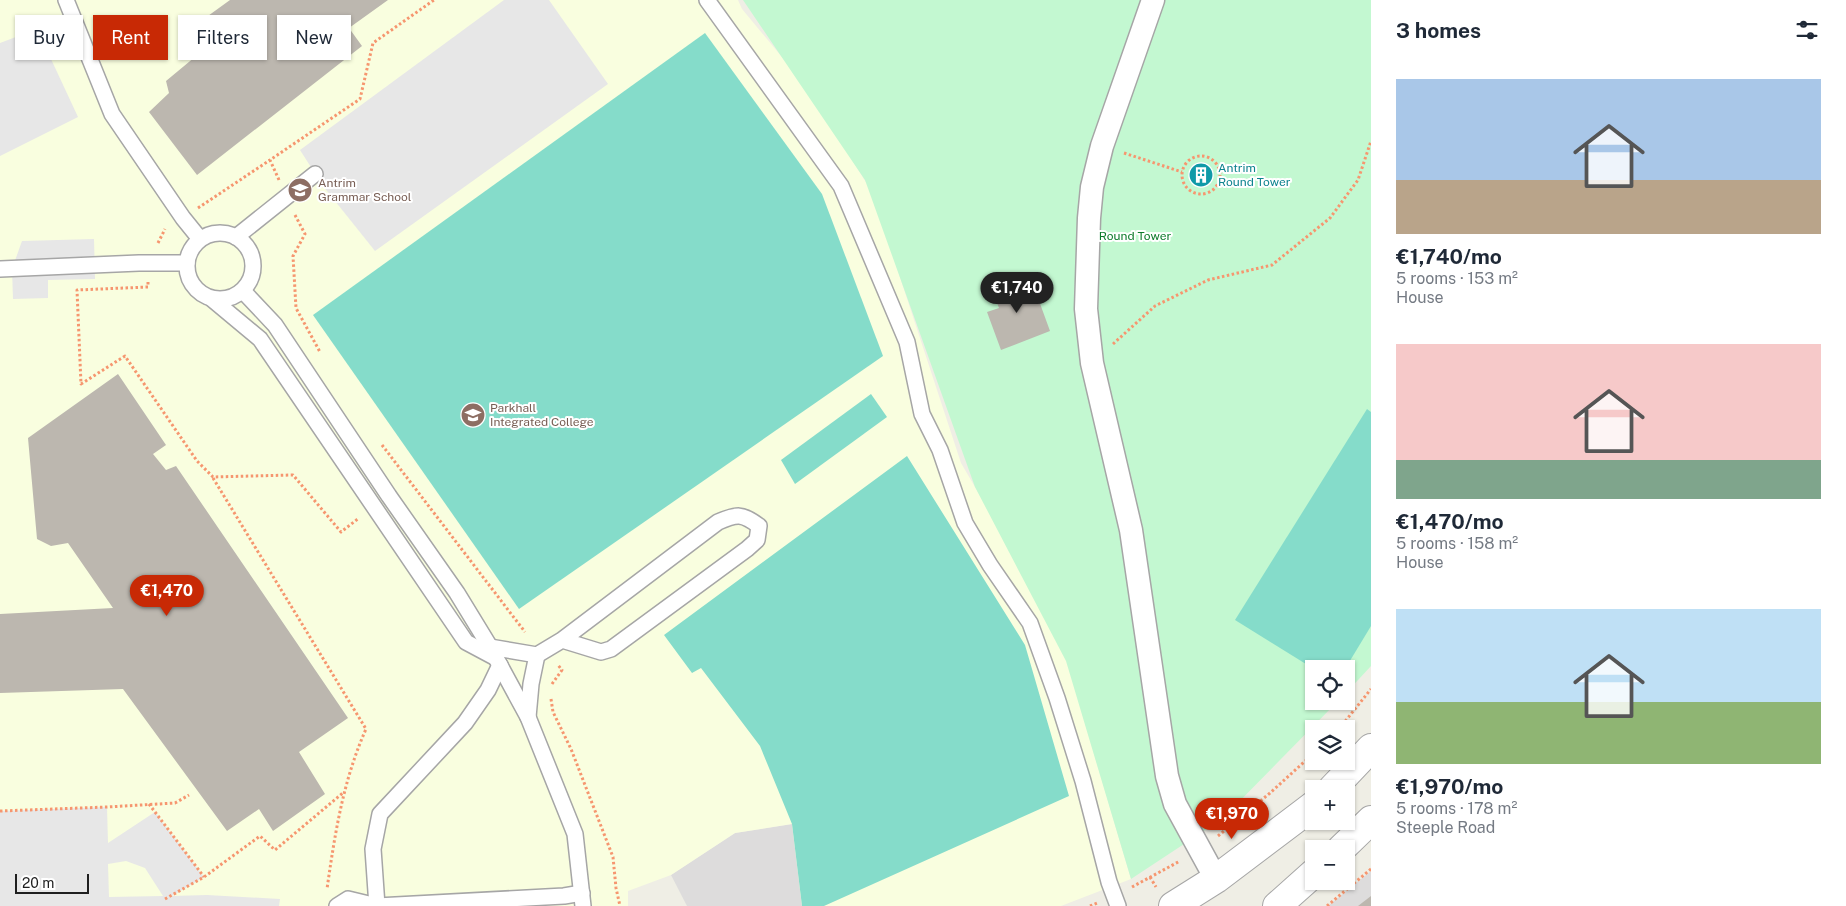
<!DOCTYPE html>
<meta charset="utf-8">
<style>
body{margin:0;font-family:"Public Sans",sans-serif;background:#f2f2f3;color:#1f2937;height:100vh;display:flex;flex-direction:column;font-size:19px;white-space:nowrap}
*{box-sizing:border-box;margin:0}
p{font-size:16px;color:#747a83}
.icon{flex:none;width:28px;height:28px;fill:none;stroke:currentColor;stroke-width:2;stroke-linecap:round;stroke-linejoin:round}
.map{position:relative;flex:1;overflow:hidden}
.side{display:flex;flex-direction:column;background:#fff;width:475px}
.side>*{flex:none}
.top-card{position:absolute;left:15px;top:15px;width:475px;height:45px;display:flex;gap:10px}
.controls{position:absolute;left:1305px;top:660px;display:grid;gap:10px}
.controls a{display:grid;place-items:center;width:50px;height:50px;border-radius:0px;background:#fff;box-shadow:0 1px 4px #0004;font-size:25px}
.scale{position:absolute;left:15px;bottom:12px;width:74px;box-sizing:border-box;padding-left:5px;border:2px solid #1f1f1f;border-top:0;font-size:14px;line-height:18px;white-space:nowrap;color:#1f1f1f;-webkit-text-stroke:4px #fff;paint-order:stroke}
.price{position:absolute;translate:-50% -42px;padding:0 11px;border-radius:18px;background:#c82905;color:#fff;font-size:16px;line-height:32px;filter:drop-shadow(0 1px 2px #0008)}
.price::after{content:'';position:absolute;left:50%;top:30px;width:15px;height:11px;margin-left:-8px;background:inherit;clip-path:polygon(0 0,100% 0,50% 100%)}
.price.on{background:#222;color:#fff}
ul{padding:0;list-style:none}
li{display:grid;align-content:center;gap:10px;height:265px;padding:0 25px}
li span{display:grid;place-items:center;height:155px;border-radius:0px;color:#555}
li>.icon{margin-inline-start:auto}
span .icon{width:90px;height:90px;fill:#fffc;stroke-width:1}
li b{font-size:21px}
h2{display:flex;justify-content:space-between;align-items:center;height:60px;padding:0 25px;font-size:21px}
.chip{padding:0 18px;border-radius:0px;background:#fff;box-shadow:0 1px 4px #0004;font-size:18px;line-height:45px}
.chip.on{background:#c82905;color:#fff}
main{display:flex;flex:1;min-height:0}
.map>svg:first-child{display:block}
.residential{fill:#dddcdc}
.education{fill:#f9fedf}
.park{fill:#c3f8d1}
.pitch{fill:#85dcca}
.parking{fill:#e7e7e7;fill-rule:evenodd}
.building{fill:#bcb7af}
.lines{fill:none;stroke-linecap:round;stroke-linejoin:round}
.service-casing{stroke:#a6a6a6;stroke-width:18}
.pedestrian-casing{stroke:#a6a6a6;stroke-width:25}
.minor-casing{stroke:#a6a6a6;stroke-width:30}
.tertiary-casing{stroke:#a6a6a6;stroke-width:30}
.path{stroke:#f6966f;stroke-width:3;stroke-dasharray:2.5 2.5;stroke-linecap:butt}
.service{stroke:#fff;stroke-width:15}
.pedestrian{stroke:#fff;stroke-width:22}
.minor{stroke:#fff;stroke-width:28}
.tertiary{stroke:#fff;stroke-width:28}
.labels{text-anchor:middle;stroke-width:4;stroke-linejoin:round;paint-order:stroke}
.culture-label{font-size:12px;fill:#0d838f;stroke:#fff;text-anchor:start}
.education-label{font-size:12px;fill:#785e54;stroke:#fff;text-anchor:start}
.park-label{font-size:12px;fill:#0e7b2b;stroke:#fff}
</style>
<main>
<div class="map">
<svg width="1371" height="906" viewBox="0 0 1371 906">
<rect width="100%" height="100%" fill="#efeee5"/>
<g class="residential">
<path d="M792,824L802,906H687L671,875L735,833Z"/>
<path d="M1371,871V906H1328Z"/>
</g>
<path class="education" d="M0,0H738L742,9L806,86L872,192L961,463L1057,628L1131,879L1061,906H802L792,824L735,833L671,875L628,891V906H0Z"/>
<path class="park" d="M743,0H1371V666L1346,693V669H1314V701H1338L1222,819L1131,879L1066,661L975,487L865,180Z"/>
<g class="pitch">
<path d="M705,33L822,194L883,356L519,609L313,315Z"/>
<path d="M871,394L887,417L795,484L781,460Z"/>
<path d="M1367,409L1371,412V626L1345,669H1314L1235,620Z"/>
<path d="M907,456L1025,645L1069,796L824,906H802L792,824L760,746L701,668L692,673L664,635Z"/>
</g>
<g class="parking">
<path d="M504,0H549L608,84L375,251L323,186L300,150Z"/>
<path d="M37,29L78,117L0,156V43Z"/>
<path d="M94,239L95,279L48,280V298L13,299L12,269L22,241Z"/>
<path d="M107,807L108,843L155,812L204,877L172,896L207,895L280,899L279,906H0V811ZM126,861L145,868L163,896L109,897L108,864Z"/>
</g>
<g class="building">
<path d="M230,0H388L349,28L362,46L197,175L149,112L169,93L166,81L213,42L201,21Z"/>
<circle cx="1201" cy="175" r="7"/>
<path d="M1030,276L1050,331L1001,350L987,312L999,308L992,290Z"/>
<path d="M118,374L166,445L153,454L166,470L176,466L348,718L299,752L325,794L273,831L259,809L227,831L123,689L0,693V614L113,608L68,543L51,546L37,539L28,438Z"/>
<path d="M1371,896V906H1358Z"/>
</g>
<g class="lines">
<defs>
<g id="service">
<path d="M66,0L112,114L183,218L200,239"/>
<path d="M707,0L841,186L907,342L922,414L940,450L965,523L990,565L1030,623L1057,698L1083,781L1109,882L1118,906"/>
<circle cx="220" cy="266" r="33"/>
<path d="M236,237L315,174"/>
<path d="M0,269L139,263H187"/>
<path d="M243,291L275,325L389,496L457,593L490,647L528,717L575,834L583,906"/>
<path d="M212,299L260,339L466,642L496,658"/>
<path d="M490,647L537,655L562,640L718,522C737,514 742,513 759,526L757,540L747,549L611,649L601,652L562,640"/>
<path d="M528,717L531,684L537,655"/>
<path d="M337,906L348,899L377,906L564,896L582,893"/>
<path d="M377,906L373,849L380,814L465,723L488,690L500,665"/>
</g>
<path id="pedestrian" d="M1153,0L1102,146L1092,187L1089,218L1086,309L1092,363L1131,530L1167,776L1175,804L1216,879"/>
<g id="minor">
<path d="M1341,849L1371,820"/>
<path d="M1277,906L1314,873"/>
</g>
<g id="tertiary">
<path d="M1332,789L1371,748"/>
<path d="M1173,906L1216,879L1314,805"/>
</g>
</defs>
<use href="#service" class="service-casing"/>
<use href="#pedestrian" class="pedestrian-casing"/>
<use href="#minor" class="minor-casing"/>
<use href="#tertiary" class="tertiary-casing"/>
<g class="path">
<path d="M1124,153L1182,172"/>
<circle cx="1201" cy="175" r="19"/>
<path d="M279,180L270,160L360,99L373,43L434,0"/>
<path d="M198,208L270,160"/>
<path d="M295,215L305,234L293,256L296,308L320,352"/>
<path d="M158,243L165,229"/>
<path d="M148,282V287L77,290L81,384L125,356L197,461L213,477L293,475L341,532L359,518"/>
<path d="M1113,344L1155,306L1208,280L1272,265L1330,218L1358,180L1371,141"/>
<path d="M382,445L525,632"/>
<path d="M213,478L366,729C343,781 335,833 327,889"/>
<path d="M552,684L562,670L558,665"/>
<path d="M551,699L553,712L571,749L613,857L616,888L620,906"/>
<path d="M1339,729L1371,689"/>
<path d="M149,804L204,877"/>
<path d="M0,811L107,807L175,803L189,795"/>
<path d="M1218,836L1270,793L1314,753"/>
<path d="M1150,877L1156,887"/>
<path d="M1132,887L1180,861"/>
<path d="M165,899L204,877L260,836L275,850L344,792"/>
<path d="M1090,906L1097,903"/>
<path d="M1327,906L1371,869"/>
</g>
<use href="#service" class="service"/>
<use href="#pedestrian" class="pedestrian"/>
<use href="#minor" class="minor"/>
<use href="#tertiary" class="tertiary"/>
</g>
<defs>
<symbol id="building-disc" viewBox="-11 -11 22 22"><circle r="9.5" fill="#0f9aa8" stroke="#fff"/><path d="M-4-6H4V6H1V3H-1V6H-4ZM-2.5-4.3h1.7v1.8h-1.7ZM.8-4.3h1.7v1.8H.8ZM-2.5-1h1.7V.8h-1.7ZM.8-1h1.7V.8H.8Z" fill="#fff"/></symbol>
<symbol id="school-disc" viewBox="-11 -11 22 22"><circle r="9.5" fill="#8d6e63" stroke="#fff"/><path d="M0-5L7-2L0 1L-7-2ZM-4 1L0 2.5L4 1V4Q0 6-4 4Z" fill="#fff"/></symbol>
</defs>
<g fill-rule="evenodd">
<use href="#building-disc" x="1187" y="161" width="28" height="28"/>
<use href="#school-disc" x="286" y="176" width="28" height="28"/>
<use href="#school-disc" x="459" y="401" width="28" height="28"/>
</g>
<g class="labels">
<g class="culture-label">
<text x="1218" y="172">Antrim<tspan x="1218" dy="14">Round Tower</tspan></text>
</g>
<g class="education-label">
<text x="318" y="187">Antrim<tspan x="318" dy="14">Grammar School</tspan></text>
<text x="490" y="412">Parkhall<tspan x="490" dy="14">Integrated College</tspan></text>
</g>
<g class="park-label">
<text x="1135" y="240">Round Tower</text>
</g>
</g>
</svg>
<div class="controls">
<a><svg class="icon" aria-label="locate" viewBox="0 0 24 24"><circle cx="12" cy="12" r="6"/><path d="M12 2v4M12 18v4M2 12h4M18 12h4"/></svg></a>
<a><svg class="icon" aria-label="layers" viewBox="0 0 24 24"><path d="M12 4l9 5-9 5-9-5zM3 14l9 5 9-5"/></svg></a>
<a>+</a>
<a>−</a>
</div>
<div class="scale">20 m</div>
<b class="price on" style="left:1017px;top:314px">€1,740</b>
<b class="price" style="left:167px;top:617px">€1,470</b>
<b class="price" style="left:1232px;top:840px">€1,970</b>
<div class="top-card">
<a class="chip">Buy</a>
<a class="chip on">Rent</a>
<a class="chip">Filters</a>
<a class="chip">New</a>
</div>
</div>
<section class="side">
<h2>3 homes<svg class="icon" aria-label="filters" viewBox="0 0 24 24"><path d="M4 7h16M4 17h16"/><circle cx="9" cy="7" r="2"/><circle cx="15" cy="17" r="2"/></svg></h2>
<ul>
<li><span style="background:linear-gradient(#a9c7e8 65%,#b9a48a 0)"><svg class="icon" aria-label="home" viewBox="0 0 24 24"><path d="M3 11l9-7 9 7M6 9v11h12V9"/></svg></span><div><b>€1,740/mo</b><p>5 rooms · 153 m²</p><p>House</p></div></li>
<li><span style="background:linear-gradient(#f6c9c9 75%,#7fa58c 0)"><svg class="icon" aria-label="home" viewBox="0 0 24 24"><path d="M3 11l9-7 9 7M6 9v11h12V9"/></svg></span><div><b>€1,470/mo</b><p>5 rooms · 158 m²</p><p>House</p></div></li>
<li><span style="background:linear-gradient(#bfe0f5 60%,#8fb573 0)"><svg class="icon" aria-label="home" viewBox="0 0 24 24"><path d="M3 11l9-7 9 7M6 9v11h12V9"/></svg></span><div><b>€1,970/mo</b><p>5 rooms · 178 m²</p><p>Steeple Road</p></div></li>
</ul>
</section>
</main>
